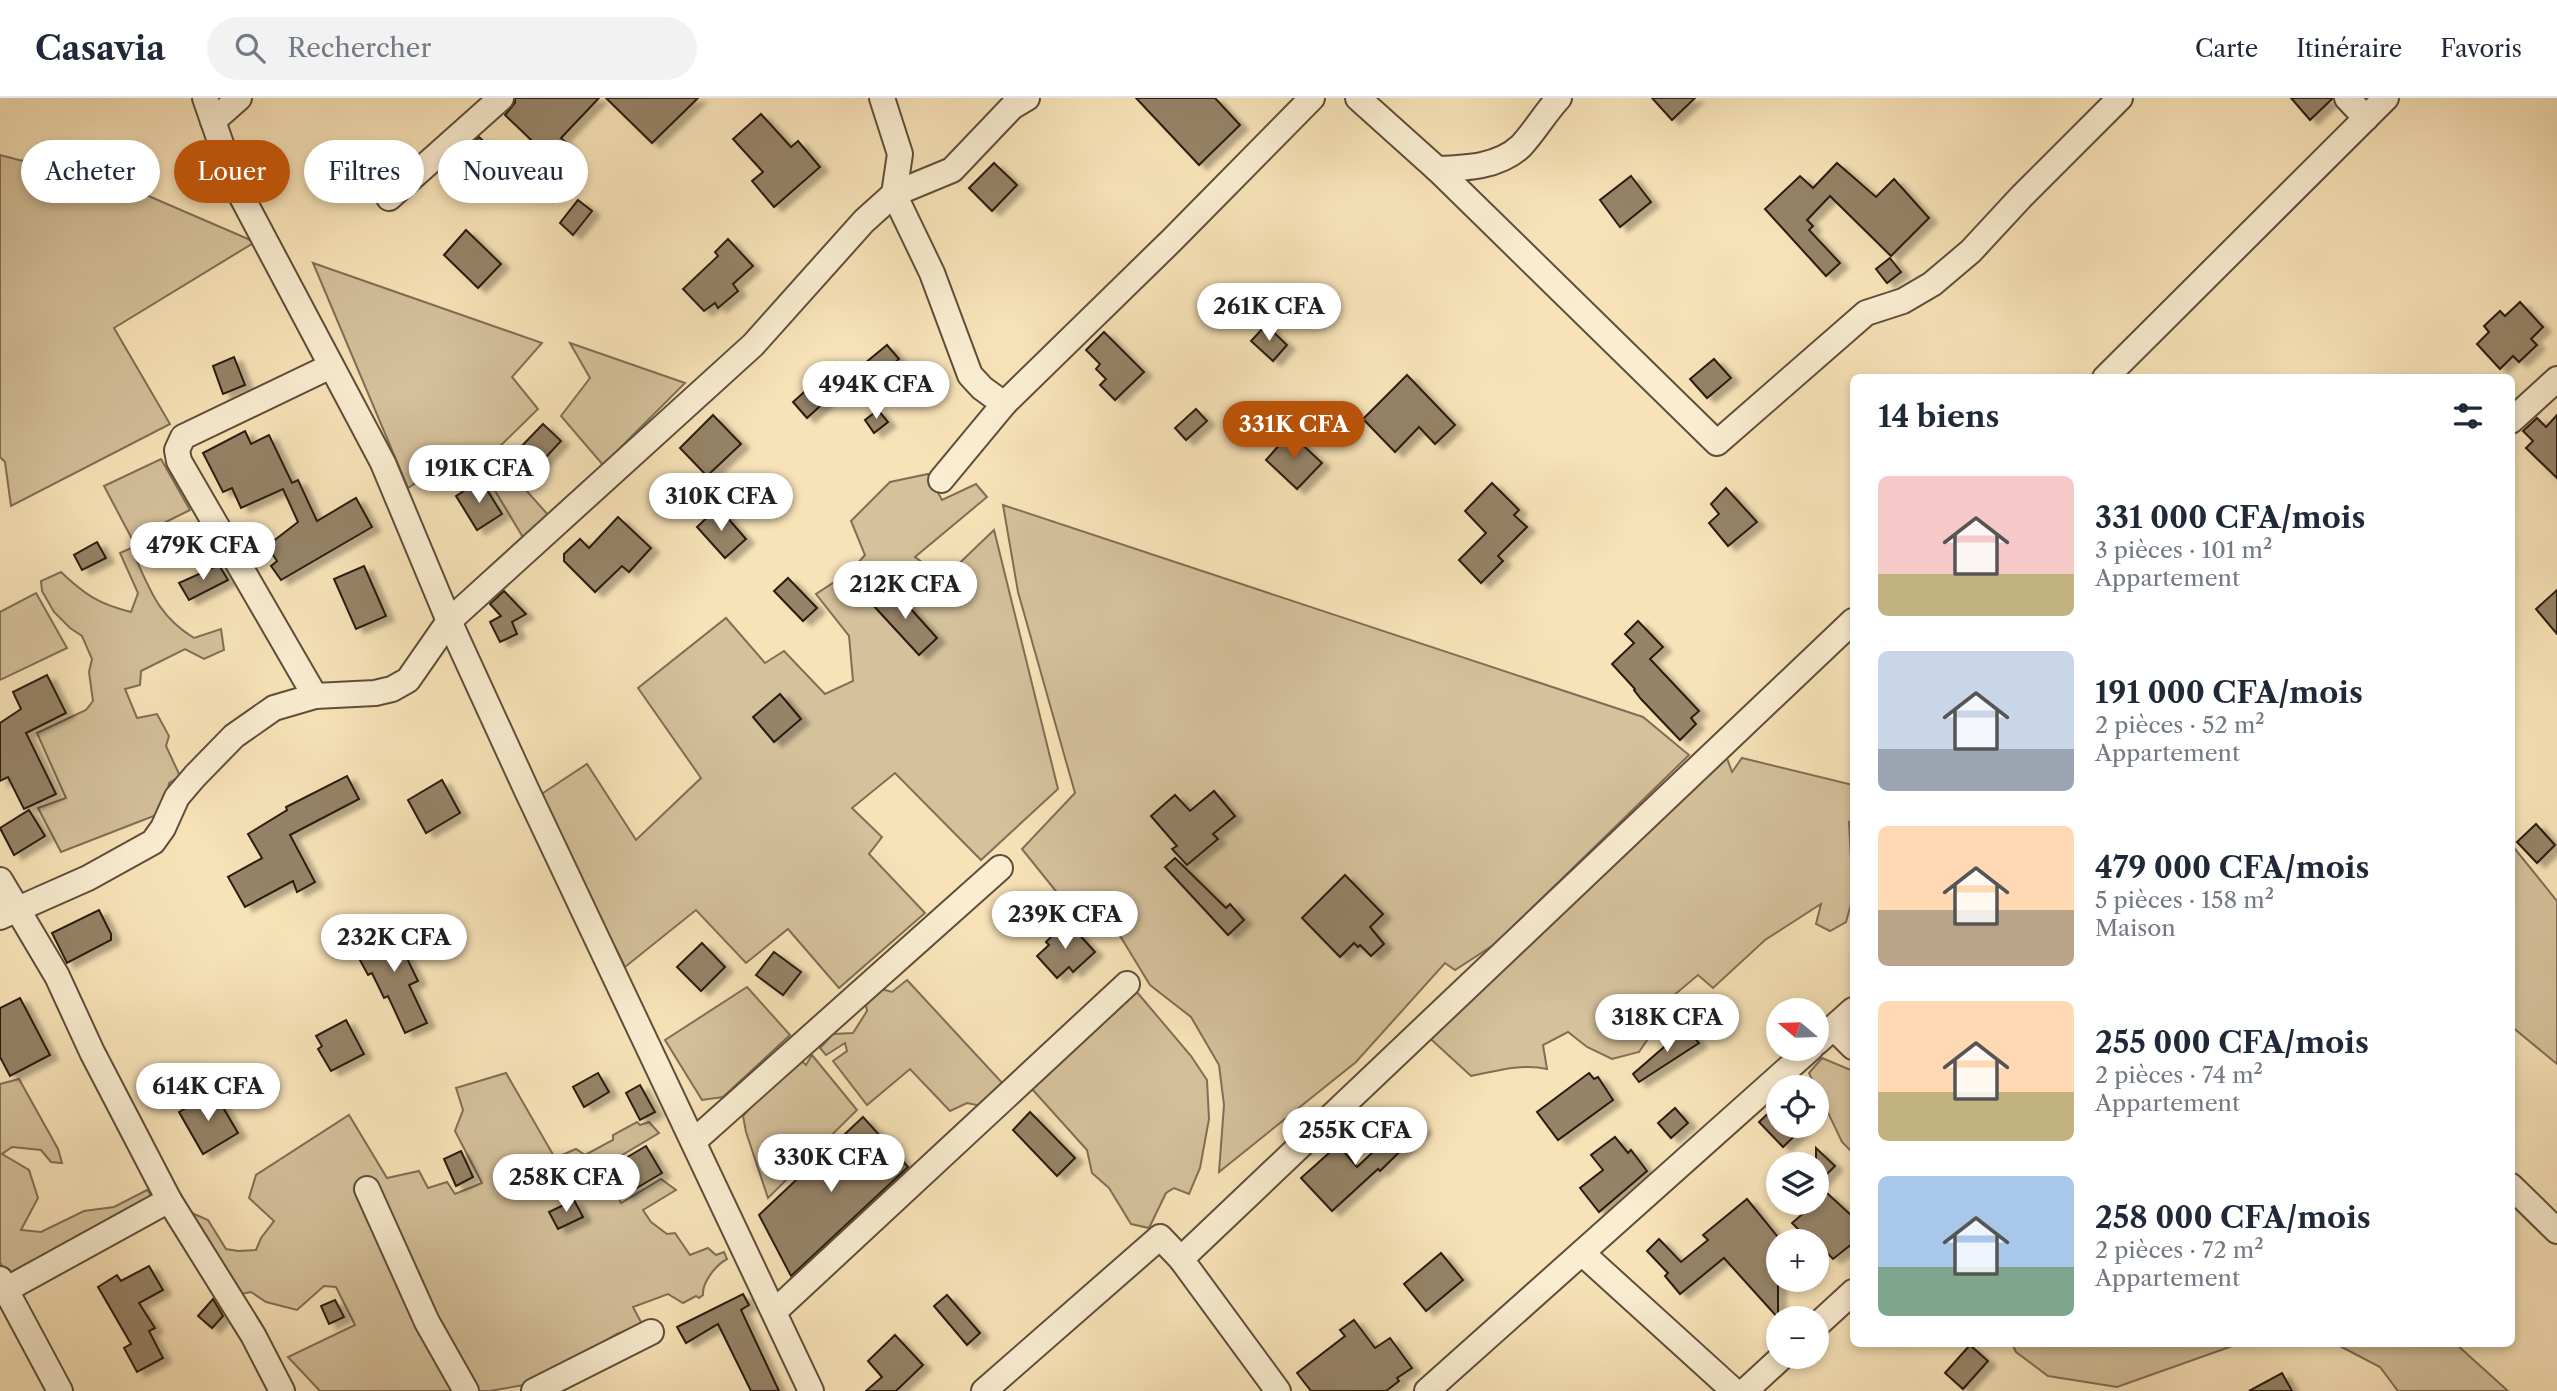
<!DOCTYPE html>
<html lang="fr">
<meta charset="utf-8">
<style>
body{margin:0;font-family:"Libre Caslon Text",serif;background:#f2f2f3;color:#1f2937;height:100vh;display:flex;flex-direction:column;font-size:26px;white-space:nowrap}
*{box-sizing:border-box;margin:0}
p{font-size:23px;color:#747a83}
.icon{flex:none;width:38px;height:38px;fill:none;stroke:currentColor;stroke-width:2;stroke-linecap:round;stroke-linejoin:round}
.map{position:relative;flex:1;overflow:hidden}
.details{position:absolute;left:1850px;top:276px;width:665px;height:973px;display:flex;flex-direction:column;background:#fff;border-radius:10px;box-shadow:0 4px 10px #0003}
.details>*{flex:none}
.hud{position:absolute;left:21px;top:42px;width:665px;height:63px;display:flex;gap:14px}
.needle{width:46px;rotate:289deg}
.tools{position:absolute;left:1766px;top:900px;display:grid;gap:14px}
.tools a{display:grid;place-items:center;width:63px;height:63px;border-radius:50%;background:#fff;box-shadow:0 4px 10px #0003;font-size:35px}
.price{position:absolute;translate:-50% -60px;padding:0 16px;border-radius:24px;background:#fff;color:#222;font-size:23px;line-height:46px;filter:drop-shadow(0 2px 4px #0008)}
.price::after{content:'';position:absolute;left:50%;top:42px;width:21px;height:16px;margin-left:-10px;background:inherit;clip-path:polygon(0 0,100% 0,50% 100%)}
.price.on{background:#b45309;color:#fff}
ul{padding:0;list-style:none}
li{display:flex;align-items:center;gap:21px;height:175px;padding:0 28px}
li span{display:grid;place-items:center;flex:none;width:196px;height:140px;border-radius:10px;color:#555}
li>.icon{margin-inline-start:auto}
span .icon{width:84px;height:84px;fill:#fffc;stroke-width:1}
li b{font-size:30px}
h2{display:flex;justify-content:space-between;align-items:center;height:84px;padding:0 28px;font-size:30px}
.tag{padding:0 24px;border-radius:32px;background:#fff;box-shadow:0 4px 10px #0003;font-size:24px;line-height:63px}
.tag.on{background:#b45309;color:#fff}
header{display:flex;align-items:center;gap:42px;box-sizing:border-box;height:98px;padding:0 35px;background:#fff;border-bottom:2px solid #e0e1e3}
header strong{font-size:33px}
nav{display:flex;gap:38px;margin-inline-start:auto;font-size:24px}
.search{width:490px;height:63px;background:#f2f2f3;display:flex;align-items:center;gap:18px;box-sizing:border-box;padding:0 24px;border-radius:38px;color:#747a83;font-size:26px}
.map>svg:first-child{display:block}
.green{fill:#d5c19b;stroke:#806e56;stroke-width:2}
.building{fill:#968367;stroke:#2b1c10;stroke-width:2;filter:url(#shadow)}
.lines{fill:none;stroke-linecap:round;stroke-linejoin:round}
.street-casing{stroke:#5e4e3a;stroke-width:28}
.street{stroke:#faedd1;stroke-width:24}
</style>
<header>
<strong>Casavia</strong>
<div class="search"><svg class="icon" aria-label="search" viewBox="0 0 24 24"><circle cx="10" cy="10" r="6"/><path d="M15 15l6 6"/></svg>Rechercher</div>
<nav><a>Carte</a><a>Itinéraire</a><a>Favoris</a></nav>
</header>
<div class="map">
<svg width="2557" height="1293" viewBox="0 0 2557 1293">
<defs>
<filter id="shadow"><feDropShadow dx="8" dy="4.5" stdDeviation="2" flood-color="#0004"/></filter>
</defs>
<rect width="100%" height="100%" fill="#f8e3b8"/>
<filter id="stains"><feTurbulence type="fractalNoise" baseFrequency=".00286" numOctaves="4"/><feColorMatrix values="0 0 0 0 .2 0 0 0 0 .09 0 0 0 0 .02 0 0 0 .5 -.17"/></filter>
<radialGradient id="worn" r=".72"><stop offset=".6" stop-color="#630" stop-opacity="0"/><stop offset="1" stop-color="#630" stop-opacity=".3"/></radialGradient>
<g class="green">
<path d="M0,57L19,62L86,71L255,144L114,230L170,326L11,408L5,364L0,359Z"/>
<path d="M313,165L542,245L512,279L538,311L493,355L549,418L524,441L486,378L456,359L408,390Z"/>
<path d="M570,245L685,285L603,367L561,318L590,280Z"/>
<path d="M161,361L190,412L132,441L104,388Z"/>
<path d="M928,376L942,402L976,386L987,399L915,459L944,480L994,432L1058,691L981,762L895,675L852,710L882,739L869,756L925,815L839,890L788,831L746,865L696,812L625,869L540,697L587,666L636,742L701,680L638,590L726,520L765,565L784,553L825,596L853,583L849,538L816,496L851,473L865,457L851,423L890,384Z"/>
<path d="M1003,407L1643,619L1689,657L1495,846L1455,872L1445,865L1356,964L1219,1074L1224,1007L1219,967L1191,919L1150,887L1122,841L1099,811L1093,797L1067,807L1022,751L1075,695L1018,494Z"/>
<path d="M131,450C149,488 156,517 194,540L221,531L224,552L204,561L185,551L141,573L140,587L125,591L137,620L157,616L169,638L166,648L180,678L169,685L164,714L61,754L38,710L66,700L37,635L86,612L93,603L89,574L92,561L82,538L70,530L54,514L42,493L41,483L61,474C85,497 99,506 131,514L138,495L120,455Z"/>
<path d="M36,495L67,550L0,582V514Z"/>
<path d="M1721,644L1732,674L1742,660L1853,687V721L1849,724L1853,799L1846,824L1830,833L1816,826L1821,806L1765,842L1713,890L1698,877L1673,898L1680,919L1650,938L1639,954L1612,961L1587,949L1568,934L1543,947L1547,971C1523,965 1495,973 1471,978L1422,933Z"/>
<path d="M2511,746L2557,803V966L2511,928Z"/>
<path d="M907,882L1006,989L986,1009L967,1005L950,1013L910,971L867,1007L833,963L847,953L845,945L826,957L820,950L833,936L853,935L867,913L865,900L874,889L892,894Z"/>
<path d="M747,889L790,937L723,999L702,1002L665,942Z"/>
<path d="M1136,893L1191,958L1207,982L1209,1021L1200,1070L1189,1096L1174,1090L1166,1095L1149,1130L1131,1126L1109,1090L1092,1075L1087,1052L1032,991Z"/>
<path d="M812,957L857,1012L768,1100L746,1034L743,1018L796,958L806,967Z"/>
<path d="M1822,960L1853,973V1055L1842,1044L1809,975Z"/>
<path d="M506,975L555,1060L576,1051L585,1057L613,1042V1037L637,1024L640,1027L649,1024L659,1035L604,1068L621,1105L661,1081L676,1092L643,1112L651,1124L667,1136L675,1135L690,1157L708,1150L716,1157L724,1154L727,1161C716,1167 702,1184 703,1197L699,1200L696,1198L683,1205L668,1196L633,1209L643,1228L617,1236L535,1285L490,1293H320L288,1259L355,1227L336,1189L324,1188L297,1212L266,1204L251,1194L236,1197L185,1112L208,1122L226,1151L238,1153L256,1152L261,1140L274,1123L249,1100L256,1077L349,1017L387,1080L419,1073L428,1090L447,1084L455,1096L482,1085L455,1033L463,1012L456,990Z"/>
<path d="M19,981L58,1051L62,1065L51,1064L41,1052L12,1049L2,1056L29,1072L38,1100L21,1132L41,1134L84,1113L114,1109L147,1092L155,1102L9,1181L0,1164V986Z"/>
<path d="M2012,1246H2238L2117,1289L2048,1278L2016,1254Z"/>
<path d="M2336,1246H2456L2508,1293H2398L2380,1269Z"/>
</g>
<g class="building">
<path d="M515,0H599L561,40L569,47L553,63L505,17L515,5Z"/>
<path d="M606,0H698L652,45Z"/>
<path d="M1136,0H1215L1240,27L1199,67Z"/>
<path d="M1652,0H1695L1672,22Z"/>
<path d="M2291,0H2333L2310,22Z"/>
<path d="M761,16L791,49L798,43L820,69L774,109L752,83L763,74L733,41Z"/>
<path d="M479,39L519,76L501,95L460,57Z"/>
<path d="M994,65L1017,87L992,113L969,90Z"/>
<path d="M1837,65L1876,99L1894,81L1929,120L1891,158L1830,98L1807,122L1813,128L1809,132L1840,165L1826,178L1765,111L1800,78L1813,90Z"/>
<path d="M1631,78L1651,104L1620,129L1600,102Z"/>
<path d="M578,102L592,113L573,137L560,125Z"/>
<path d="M466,132L501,166L478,190L444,157Z"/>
<path d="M728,141L753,168L733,186L738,193L718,210L715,205L704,213L683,191L718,158L715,154Z"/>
<path d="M1890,160L1901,174L1887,185L1876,171Z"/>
<path d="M2520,204L2543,229L2531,241L2537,247L2519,264L2513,258L2500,271L2477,246L2489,234L2484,228L2500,213L2505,218Z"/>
<path d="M1266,227L1287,247L1273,263L1251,243Z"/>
<path d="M1104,234L1144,274L1115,302L1100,287L1106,281L1096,271L1100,266L1086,252Z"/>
<path d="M887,247L899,261L865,289L853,275Z"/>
<path d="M234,259L245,287L223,296L213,268Z"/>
<path d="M1714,261L1731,280L1707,300L1690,281Z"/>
<path d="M837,264L852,279L807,320L793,304L812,287L817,292L831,282L826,274Z"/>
<path d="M1407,277L1455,327L1435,346L1419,329L1395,354L1363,321Z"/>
<path d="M1196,311L1207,323L1186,342L1175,330Z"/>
<path d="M878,312L888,324L874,335L865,322Z"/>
<path d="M713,317L741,346L707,378L680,350Z"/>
<path d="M2557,317V380L2526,350L2533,343L2523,333L2537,320L2546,329Z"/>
<path d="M543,326L561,343L533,373L515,355Z"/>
<path d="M245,333L251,346L269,337L292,385L298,382L317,423L356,400L372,429L281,482L271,468L277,463L267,448L298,424L283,391L241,410L232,390L223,394L203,355Z"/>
<path d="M1290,335L1322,365L1297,391L1266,362Z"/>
<path d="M481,382L502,416L477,432L456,398Z"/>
<path d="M1492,385L1519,412L1514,417L1527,429L1498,458L1503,463L1481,485L1459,462L1486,435L1465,413Z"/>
<path d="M1726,390L1757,424L1728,448L1709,425L1719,416L1711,406Z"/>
<path d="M718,409L746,441L725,460L697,429Z"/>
<path d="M618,419L651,450L629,474L622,468L595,494L564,463V456L580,441L589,450Z"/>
<path d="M97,444L106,460L82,472L74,457Z"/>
<path d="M219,467L228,482L189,502L179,485Z"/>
<path d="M364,468L386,518L356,531L334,481Z"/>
<path d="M788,480L817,510L803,523L774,493Z"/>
<path d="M891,489L937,540L919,557L872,506Z"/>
<path d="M2557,492V536L2536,511Z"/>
<path d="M504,493L526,516L512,524L517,536L500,544L490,524L501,518L490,506Z"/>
<path d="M1638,523L1663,549L1650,561L1699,613L1691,620L1696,626L1680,642L1641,601L1634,592L1635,591L1612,566L1634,545L1625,536Z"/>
<path d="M47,577L66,615L26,635L56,696L24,711L8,679L0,683V625L21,611L13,594Z"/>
<path d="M780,596L801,621L774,644L753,619Z"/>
<path d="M347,678L359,701L290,737L315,784L297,794L293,783L245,809L228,779L262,760L248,736L287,712L286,709Z"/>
<path d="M442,682L460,715L426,735L408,702Z"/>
<path d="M1214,693L1235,718L1213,736L1218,741L1187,767L1172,751L1177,748L1151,718L1175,697L1190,713Z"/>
<path d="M29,712L45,738L14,757L0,730Z"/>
<path d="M2536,726L2555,747L2537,765L2517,744Z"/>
<path d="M1175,760L1226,810L1230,806L1244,822L1228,837L1165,769Z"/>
<path d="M1345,777L1383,816L1370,829L1384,846L1371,858L1360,847L1358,849L1354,845L1340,859L1302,820Z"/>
<path d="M99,812L111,836V842L67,865L52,835Z"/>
<path d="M1067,823L1095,854L1073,874L1069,869L1057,880L1037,858L1049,847L1046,844Z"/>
<path d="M403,825L412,842L402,850L418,883L409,887L427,925L405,935L388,898L384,900L372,875L368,877L354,851Z"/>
<path d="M702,845L725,869L701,893L677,869Z"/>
<path d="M774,854L801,874L783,897L756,877Z"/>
<path d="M20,900L50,957L10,978L0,959V910Z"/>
<path d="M346,922L364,956L331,973L318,951L322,948L316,938Z"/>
<path d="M1686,930L1699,945L1639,984L1633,976Z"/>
<path d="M598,975L609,994L584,1009L573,989Z"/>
<path d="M1589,975L1594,981L1598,979L1613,1002L1558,1042L1537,1014Z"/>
<path d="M640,987L655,1014L640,1022L626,995Z"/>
<path d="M214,994L238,1035L203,1056L179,1014Z"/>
<path d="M1778,1006V1027H1806L1783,1049L1759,1024Z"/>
<path d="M1675,1010L1688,1025L1671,1040L1658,1025Z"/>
<path d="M1030,1014L1075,1060L1057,1078L1013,1032Z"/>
<path d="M1411,1018L1423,1031L1380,1073L1378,1071L1332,1113L1301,1080L1338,1047L1357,1069Z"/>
<path d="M863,1019L908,1069L791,1178L759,1117Z"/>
<path d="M1615,1039L1628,1055L1631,1052L1647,1073L1599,1114L1580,1090L1603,1072L1591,1057Z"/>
<path d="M646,1048L662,1075L625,1097L609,1070Z"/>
<path d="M1816,1050L1835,1068L1816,1087Z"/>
<path d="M461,1053L473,1079L456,1088L444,1061Z"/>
<path d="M1827,1095L1853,1119V1145L1833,1161L1808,1135L1804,1137L1792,1125Z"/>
<path d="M1747,1101L1778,1139V1220L1724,1160L1680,1196L1665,1178L1668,1175L1647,1153L1659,1141L1681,1164L1708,1142L1703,1137Z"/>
<path d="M574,1102L583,1119L558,1131L549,1114Z"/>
<path d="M1441,1155L1463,1182L1426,1213L1404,1186Z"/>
<path d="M149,1168L163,1192L139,1205L155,1230L149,1233L163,1260L137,1274L124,1250L131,1246L98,1189L117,1177L121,1183Z"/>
<path d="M743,1196L749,1207L741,1212L779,1293H751L718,1226L686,1245L677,1229Z"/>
<path d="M947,1197L980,1235L967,1247L934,1208Z"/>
<path d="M213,1201L223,1218L212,1230L198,1218Z"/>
<path d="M335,1202L344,1219L329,1226L321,1208Z"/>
<path d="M1354,1222L1375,1250L1390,1240L1412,1270L1397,1280L1399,1283L1386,1293H1311L1297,1275L1345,1238L1340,1232Z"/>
<path d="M895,1237L923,1267L896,1293H866L882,1279L868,1263Z"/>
<path d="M1970,1247L1988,1263L1963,1291L1945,1275Z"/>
<path d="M2282,1275L2292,1293H2249Z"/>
</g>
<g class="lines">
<defs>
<g id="street">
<path d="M205,0L235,86L383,365L449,523L527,693L811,1293"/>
<path d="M882,0L900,56L894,96L932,175L970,277L982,290L1004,306"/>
<path d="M1358,0L1437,71L1717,345L1866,215L1903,203L1932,186L1971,153L2021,99L2120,0"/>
<path d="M2347,0L2366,20"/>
<path d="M213,23L239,0"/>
<path d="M1437,71C1466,70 1499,69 1521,48C1535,33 1545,15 1559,0"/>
<path d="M389,100L501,0"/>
<path d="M2105,280L2386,0"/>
<path d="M2511,323L2557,281"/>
<path d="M941,382L1004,306L1172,142L1312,0"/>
<path d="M315,598L179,363L177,352L183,339L331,268"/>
<path d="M0,782L57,878L92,954L169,1102L253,1237L282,1293"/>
<path d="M0,819L88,780L153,744L163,730L177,699L195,678L234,638L274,610L315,598L375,595L392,591L408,582L449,523L753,247L864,123L894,96L952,72L1012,9L1027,0"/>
<path d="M1834,930L1853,949"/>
<path d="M1816,945L1853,912"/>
<path d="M694,1043L1000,770"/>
<path d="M2511,1088L2557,1133"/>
<path d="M367,1091L427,1224L466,1293"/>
<path d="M1582,1155L1734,1293"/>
<path d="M1181,1161L1853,523"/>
<path d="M0,1181L60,1293"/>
<path d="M0,1195L169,1102"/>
<path d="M775,1213L1127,886"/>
<path d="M1816,1228L1853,1194"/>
<path d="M534,1293L651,1234"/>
<path d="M984,1293L1160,1139L1181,1161L1278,1293"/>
<path d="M1427,1293L1811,950"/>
<path d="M1745,1293L1783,1258"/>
</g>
</defs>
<use href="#street" class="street-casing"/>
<use href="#street" class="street"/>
</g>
<rect width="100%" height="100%" filter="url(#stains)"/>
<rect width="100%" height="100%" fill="url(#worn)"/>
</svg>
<div class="tools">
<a><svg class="needle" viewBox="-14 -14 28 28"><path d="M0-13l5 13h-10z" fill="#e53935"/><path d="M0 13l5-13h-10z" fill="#747a83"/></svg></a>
<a><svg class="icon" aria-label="locate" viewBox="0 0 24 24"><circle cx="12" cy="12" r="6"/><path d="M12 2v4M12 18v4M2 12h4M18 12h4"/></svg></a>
<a><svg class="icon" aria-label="layers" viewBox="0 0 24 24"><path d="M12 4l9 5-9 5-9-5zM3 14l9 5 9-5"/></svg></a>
<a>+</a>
<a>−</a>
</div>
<b class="price" style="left:1269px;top:245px">261K CFA</b>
<b class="price" style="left:876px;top:323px">494K CFA</b>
<b class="price on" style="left:1294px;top:363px">331K CFA</b>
<b class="price" style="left:479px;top:407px">191K CFA</b>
<b class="price" style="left:721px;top:435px">310K CFA</b>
<b class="price" style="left:203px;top:484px">479K CFA</b>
<b class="price" style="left:905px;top:523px">212K CFA</b>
<b class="price" style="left:1065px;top:853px">239K CFA</b>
<b class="price" style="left:394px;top:876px">232K CFA</b>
<b class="price" style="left:1667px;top:956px">318K CFA</b>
<b class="price" style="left:208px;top:1025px">614K CFA</b>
<b class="price" style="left:1355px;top:1069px">255K CFA</b>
<b class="price" style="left:831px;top:1096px">330K CFA</b>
<b class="price" style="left:566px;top:1116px">258K CFA</b>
<div class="hud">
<a class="tag">Acheter</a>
<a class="tag on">Louer</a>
<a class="tag">Filtres</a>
<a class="tag">Nouveau</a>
</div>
<section class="details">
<h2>14 biens<svg class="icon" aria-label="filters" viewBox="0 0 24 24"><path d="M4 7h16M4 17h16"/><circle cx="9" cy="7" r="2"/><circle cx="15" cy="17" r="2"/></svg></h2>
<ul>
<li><span style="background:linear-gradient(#f6c9c9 70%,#c2b280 0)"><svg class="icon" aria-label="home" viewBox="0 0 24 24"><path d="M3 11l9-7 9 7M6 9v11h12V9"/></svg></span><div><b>331 000 CFA/mois</b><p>3 pièces · 101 m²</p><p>Appartement</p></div></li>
<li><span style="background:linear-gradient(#c9d6e8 70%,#9aa5b1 0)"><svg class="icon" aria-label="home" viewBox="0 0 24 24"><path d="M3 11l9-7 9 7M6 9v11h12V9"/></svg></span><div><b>191 000 CFA/mois</b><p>2 pièces · 52 m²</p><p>Appartement</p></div></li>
<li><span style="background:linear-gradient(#ffd9b3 60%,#b9a48a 0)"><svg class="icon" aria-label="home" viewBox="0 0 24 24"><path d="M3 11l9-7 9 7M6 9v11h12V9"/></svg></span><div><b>479 000 CFA/mois</b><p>5 pièces · 158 m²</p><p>Maison</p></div></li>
<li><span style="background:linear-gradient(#ffd9b3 65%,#c2b280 0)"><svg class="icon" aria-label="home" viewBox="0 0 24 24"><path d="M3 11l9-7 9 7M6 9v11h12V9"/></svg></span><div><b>255 000 CFA/mois</b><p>2 pièces · 74 m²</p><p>Appartement</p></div></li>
<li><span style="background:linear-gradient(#a9c7e8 65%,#7fa58c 0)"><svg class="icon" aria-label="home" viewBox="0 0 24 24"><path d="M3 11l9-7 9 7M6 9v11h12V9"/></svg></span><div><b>258 000 CFA/mois</b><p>2 pièces · 72 m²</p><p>Appartement</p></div></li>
</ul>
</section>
</div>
